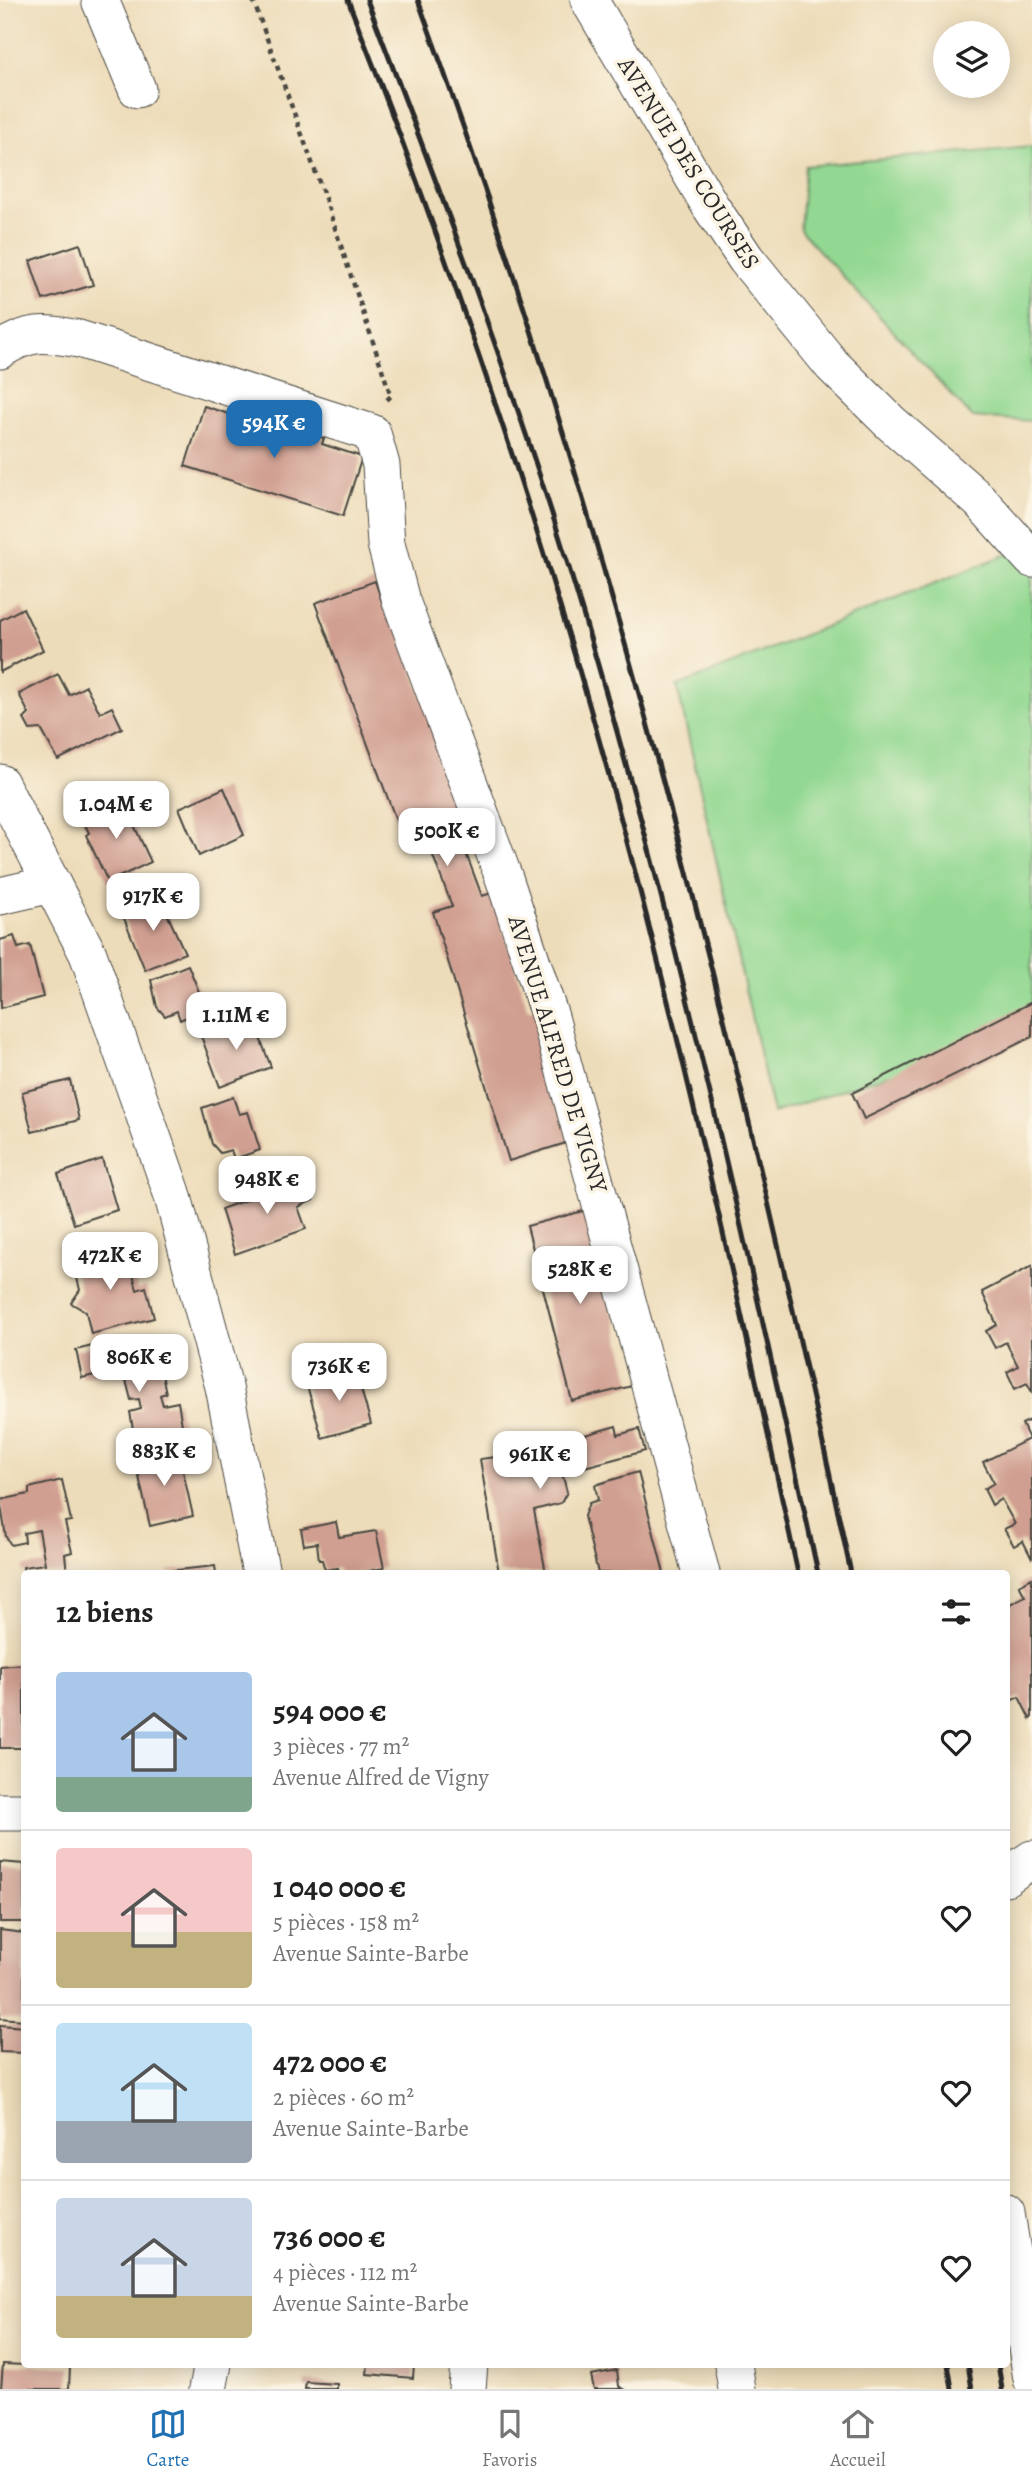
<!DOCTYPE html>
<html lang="fr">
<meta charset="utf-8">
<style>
body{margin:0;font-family:Alegreya,serif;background:#f6f6f6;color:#222;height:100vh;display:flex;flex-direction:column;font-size:26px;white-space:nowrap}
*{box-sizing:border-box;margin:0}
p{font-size:23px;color:#767676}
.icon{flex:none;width:38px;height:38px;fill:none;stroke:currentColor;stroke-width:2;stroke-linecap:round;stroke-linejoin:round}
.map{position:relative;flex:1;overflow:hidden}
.drawer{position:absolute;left:21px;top:1570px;width:989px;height:798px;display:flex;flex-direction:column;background:#fff;border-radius:7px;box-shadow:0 4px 18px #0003}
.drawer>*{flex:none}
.controls{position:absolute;left:933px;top:21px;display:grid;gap:14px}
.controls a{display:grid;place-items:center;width:77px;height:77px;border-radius:50%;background:#fff;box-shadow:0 4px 18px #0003;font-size:35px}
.price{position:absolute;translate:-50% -60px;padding:0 16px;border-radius:14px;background:#fff;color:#222;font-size:23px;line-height:46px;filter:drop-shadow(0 2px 4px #0008)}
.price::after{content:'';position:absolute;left:50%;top:42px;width:21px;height:16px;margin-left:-10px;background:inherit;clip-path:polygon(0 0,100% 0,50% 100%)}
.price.on{background:#1f6fb2;color:#fff}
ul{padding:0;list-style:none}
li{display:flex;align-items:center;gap:21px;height:175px;padding:0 35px}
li+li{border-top:2px solid #e0e0e0}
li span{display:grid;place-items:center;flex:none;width:196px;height:140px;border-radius:7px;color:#555}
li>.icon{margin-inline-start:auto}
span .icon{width:84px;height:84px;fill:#fffc;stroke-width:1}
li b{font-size:30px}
h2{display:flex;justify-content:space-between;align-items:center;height:84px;padding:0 35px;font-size:30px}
.dock{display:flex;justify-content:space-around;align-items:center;height:98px;border-top:2px solid #e0e0e0;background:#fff;font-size:19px;color:#767676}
.dock a{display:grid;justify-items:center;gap:4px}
.dock .on{color:#1f6fb2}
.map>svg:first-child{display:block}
.green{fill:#93d892;stroke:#5f825e;stroke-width:2}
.building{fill:#d09f91}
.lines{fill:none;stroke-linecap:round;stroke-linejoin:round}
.minor-casing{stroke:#484640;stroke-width:39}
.path{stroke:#484640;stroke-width:4.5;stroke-dasharray:5 5;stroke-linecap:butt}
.minor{stroke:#fff;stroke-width:37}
.rail{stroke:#2b2b2b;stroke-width:5}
.labels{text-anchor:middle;stroke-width:7;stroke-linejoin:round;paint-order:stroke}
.street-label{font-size:24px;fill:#2b2b2b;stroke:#fcf5e5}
</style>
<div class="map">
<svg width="1032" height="2389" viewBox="0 0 1032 2389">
<rect width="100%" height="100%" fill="#fcf5e5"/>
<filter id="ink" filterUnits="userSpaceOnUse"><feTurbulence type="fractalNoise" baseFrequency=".0143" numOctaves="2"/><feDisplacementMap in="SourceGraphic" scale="14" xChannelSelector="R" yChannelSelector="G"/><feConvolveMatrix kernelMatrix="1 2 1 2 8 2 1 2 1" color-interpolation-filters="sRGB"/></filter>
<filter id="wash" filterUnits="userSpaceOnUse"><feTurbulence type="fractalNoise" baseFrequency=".00686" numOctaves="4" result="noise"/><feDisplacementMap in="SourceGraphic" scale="28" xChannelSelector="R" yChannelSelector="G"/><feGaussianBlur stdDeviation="1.57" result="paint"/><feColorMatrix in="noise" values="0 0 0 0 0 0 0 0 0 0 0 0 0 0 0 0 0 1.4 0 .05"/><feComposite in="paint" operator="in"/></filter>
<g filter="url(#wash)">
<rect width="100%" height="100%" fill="#eddcb9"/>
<g class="green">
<path d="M1032,146V421L972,417L800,230L805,166Z"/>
<path d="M1023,548L1032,559V1028L773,1113L677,686Z"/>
</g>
<g id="blocks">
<g class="building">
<path d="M80,244L93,285L43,300L30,261Z"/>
<path d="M204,406L244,419L246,413L261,418L260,423L307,439L309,434L324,438L322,444L362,457L343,516L185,466Z"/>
<path d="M375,581L388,620L395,618L466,825L457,829L482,896L492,893L528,1010L535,1008L569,1142L509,1161L433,912L452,906L427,840L406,847L315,603Z"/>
<path d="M23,608L43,650L0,672V620Z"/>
<path d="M58,674L69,695L86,686L100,713L112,707L122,728L58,760L41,729L30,730L24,719L29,714L19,694Z"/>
<path d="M224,788L244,835L199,856L179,808Z"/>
<path d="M122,799L151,862L108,882L86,835L89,833L82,819Z"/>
<path d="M159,896L185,953L145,970L122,913Z"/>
<path d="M14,936L18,948L30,945L43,997L1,1008L0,940Z"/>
<path d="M188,965L206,1009L180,1020L177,1011L165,1016L157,1007L151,980Z"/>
<path d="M1032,1002V1037L864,1119L852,1093Z"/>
<path d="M252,1017L271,1067L220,1087L201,1036Z"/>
<path d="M70,1080L79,1120L32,1132L22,1092Z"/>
<path d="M233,1097L239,1114L248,1112L260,1150L234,1159L231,1150L220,1153L212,1144L202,1108Z"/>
<path d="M102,1159L117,1210L74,1224L58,1174Z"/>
<path d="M306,1178L313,1200L298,1207L306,1229L235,1254L221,1209Z"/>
<path d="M587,1210L632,1386L572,1401L527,1226Z"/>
<path d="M102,1247L122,1258L123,1264L130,1263L137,1290L146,1287L154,1318L91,1334L86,1312L71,1303L80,1290L75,1270L85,1251Z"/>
<path d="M1032,1266V1392L1027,1383L1015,1389L1007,1372L1018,1366L1006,1342L995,1348L986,1331L997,1325L982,1292Z"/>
<path d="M117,1340L121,1360L157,1351L166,1393L160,1395L163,1405L178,1402L185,1442L137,1452L130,1412L141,1409L139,1399L131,1400L123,1368L82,1378L76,1350Z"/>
<path d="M355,1368L371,1424L322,1438L306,1382Z"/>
<path d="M1032,1419V1559L1023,1541L1014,1546L1004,1529L1015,1524L1001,1499L992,1505L984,1489L994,1483L983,1462L1029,1439L1022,1424Z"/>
<path d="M616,1426L618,1435L639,1429L645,1451L562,1473L567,1492L561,1503L534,1510L546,1573H499L480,1459L519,1454Z"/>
<path d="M178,1449L193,1516L150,1526L135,1459Z"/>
<path d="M638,1472L664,1573H598L584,1516L589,1503L598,1500L595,1485Z"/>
<path d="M62,1480L71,1521L65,1522L72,1552L65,1554L67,1573H24L23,1567L45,1564L39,1530L24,1533L25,1542L11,1545L6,1537L0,1500L29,1494V1488Z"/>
<path d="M336,1522L339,1537L376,1531L384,1568L359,1573H339L338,1568L325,1570L322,1560H319L317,1543L304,1545L301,1529Z"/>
<path d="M215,1566L216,1573H168V1571Z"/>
<path d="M1032,1578V1717L1030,1719L1019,1697L1008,1702L1006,1698V1606L1025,1596L1019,1585Z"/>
<path d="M24,1664V1748H0V1666Z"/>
<path d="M0,1862L24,1864V1922H0Z"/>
<path d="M0,1930L24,1933V2020L0,2018Z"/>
<path d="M0,2025L24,2027V2053L0,2052Z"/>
<path d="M3,2364L70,2367L69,2389H1Z"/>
<path d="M368,2364H414L413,2378L367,2374Z"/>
<path d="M617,2370L619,2386L624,2389H594L591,2375Z"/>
<path d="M306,2382L337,2384V2389H305Z"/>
</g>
</g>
</g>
<g filter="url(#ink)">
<use href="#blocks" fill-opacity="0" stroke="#484640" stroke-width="2"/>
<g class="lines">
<defs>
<g id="minor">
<path d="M100,0L137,89"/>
<path d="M589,0L711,207L746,259L832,365L891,423L979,500L1032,559"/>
<path d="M0,350C31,330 44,333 79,339L372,433L381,465L386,544L401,601L504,878L550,1017L701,1573"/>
<path d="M0,783L88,954L172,1193L224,1387L261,1573"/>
<path d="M0,896L52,884"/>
<path d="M0,1812H24"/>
<path d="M1006,1877L1032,1859"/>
<path d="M1006,2213L1032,2379"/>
<path d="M733,2364L737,2389"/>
<path d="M208,2389L213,2364"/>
<path d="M467,2389L469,2364"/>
</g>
</defs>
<use href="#minor" class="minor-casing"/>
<path class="path" d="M253,0L326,201L391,396L386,401"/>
<use href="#minor" class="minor"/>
<g class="rail">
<path d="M348,0C452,265 545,537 619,812C687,1063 743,1318 798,1573"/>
<path d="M367,0C445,203 521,405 583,614C677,929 748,1252 818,1573"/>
<path d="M418,0C606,512 737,1041 851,1573"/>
<path d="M948,2364L952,2389"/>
<path d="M968,2364L972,2389"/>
<path d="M998,2364L1002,2389"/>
</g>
</g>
</g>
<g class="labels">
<g class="street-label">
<text transform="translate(689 163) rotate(58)" y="8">AVENUE DES COURSES</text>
<text transform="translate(558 1054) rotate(73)" y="8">AVENUE ALFRED DE VIGNY</text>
</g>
</g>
</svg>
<div class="controls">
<a><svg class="icon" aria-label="layers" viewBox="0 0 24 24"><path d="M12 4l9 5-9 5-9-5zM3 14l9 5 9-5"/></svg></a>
</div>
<b class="price on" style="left:274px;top:460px">594K €</b>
<b class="price" style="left:116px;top:841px">1.04M €</b>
<b class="price" style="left:447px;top:868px">500K €</b>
<b class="price" style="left:153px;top:933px">917K €</b>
<b class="price" style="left:236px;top:1052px">1.11M €</b>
<b class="price" style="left:267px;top:1216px">948K €</b>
<b class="price" style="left:110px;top:1292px">472K €</b>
<b class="price" style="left:580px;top:1306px">528K €</b>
<b class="price" style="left:139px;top:1394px">806K €</b>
<b class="price" style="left:339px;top:1403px">736K €</b>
<b class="price" style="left:164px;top:1488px">883K €</b>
<b class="price" style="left:540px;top:1491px">961K €</b>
<section class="drawer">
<h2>12 biens<svg class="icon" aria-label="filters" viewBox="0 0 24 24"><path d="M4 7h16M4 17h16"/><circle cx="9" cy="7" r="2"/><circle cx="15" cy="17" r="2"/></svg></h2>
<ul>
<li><span style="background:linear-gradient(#a9c7e8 75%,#7fa58c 0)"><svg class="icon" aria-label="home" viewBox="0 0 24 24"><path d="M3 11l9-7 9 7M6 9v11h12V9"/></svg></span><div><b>594 000 €</b><p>3 pièces · 77 m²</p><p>Avenue Alfred de Vigny</p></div><svg class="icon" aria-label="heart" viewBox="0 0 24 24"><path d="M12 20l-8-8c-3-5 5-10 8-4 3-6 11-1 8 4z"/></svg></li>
<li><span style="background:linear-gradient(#f6c9c9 60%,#c2b280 0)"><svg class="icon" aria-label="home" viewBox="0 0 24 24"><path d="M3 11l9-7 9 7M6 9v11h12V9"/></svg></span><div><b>1 040 000 €</b><p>5 pièces · 158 m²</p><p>Avenue Sainte-Barbe</p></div><svg class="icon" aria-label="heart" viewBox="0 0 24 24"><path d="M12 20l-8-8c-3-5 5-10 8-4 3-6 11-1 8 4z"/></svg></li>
<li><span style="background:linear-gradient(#bfe0f5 70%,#9aa5b1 0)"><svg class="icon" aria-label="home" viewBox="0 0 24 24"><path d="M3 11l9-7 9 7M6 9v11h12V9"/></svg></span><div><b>472 000 €</b><p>2 pièces · 60 m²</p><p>Avenue Sainte-Barbe</p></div><svg class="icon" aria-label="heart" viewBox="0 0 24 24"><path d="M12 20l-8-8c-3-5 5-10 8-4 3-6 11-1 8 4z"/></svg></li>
<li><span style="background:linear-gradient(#c9d6e8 70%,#c2b280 0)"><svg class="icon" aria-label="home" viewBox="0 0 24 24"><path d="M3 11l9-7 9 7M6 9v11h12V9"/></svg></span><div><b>736 000 €</b><p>4 pièces · 112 m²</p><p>Avenue Sainte-Barbe</p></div><svg class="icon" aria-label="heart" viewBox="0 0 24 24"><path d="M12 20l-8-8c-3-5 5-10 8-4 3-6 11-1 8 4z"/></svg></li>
</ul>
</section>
</div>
<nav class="dock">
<a class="on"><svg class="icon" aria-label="map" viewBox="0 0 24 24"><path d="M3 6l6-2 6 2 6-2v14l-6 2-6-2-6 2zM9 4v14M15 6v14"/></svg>Carte</a>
<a><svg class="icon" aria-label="saved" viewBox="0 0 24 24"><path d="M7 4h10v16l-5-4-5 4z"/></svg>Favoris</a>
<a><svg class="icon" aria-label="home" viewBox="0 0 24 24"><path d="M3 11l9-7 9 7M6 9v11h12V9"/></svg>Accueil</a>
</nav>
